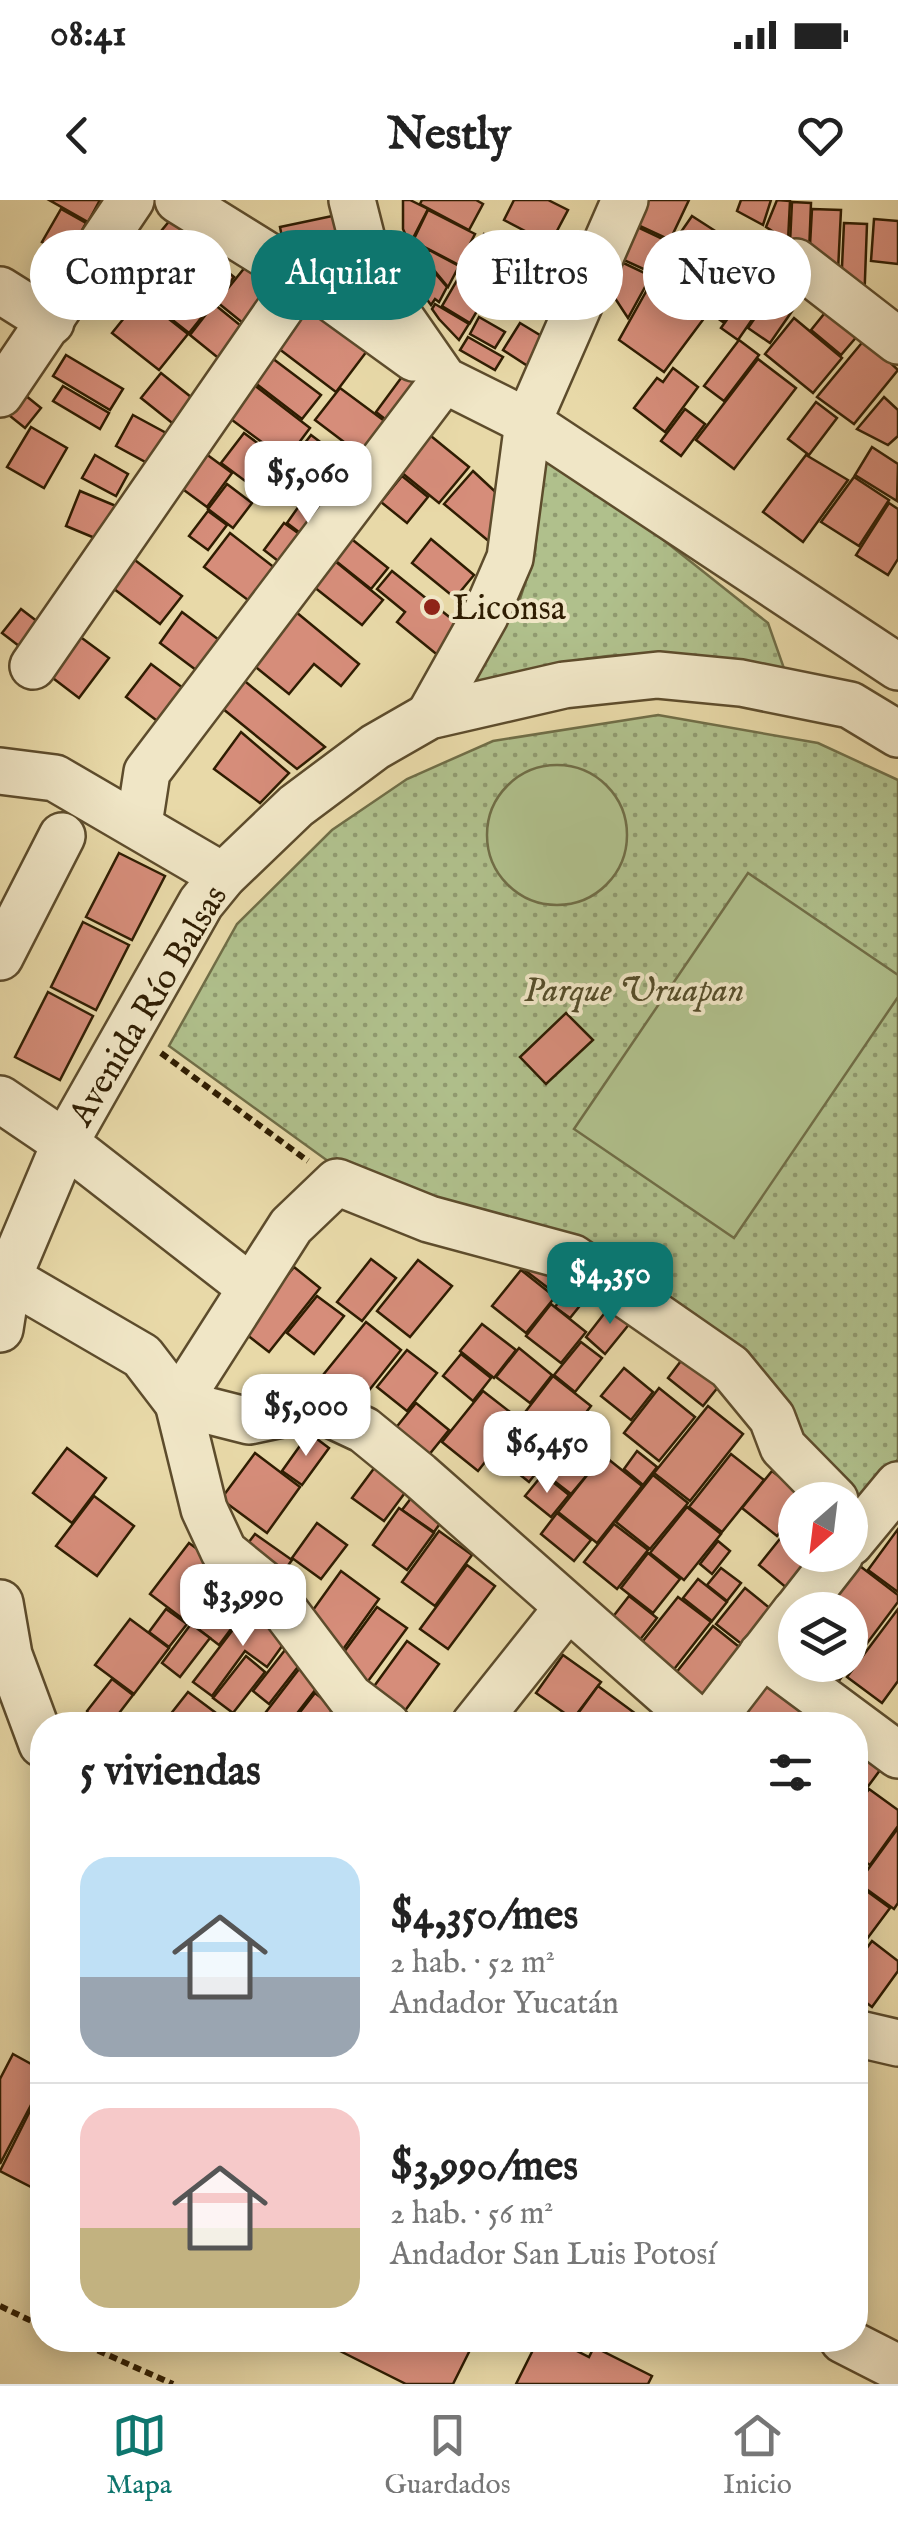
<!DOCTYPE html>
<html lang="es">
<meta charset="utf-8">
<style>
body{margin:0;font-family:"IM FELL English",serif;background:#f6f6f6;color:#222;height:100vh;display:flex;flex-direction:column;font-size:38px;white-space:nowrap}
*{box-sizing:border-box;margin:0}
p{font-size:32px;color:#767676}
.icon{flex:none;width:55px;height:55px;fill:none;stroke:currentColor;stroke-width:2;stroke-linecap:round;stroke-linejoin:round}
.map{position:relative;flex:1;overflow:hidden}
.panel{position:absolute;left:30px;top:1512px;width:838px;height:640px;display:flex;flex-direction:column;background:#fff;border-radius:40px;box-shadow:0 5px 25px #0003}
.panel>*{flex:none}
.guide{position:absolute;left:30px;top:30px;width:840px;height:90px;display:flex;gap:20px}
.needle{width:65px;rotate:208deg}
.controls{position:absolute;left:778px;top:1282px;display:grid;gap:20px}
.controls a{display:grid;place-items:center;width:90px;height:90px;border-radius:50%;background:#fff;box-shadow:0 5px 25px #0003;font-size:50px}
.price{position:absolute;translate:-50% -85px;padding:0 22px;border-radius:20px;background:#fff;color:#222;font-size:32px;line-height:65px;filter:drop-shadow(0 2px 5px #0008)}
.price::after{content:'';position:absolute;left:50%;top:60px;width:30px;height:22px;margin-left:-15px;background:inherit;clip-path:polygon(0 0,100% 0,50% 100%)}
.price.selected{background:#0f766e;color:#fff}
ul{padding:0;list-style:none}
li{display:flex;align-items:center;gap:30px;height:250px;padding:0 50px}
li+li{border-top:2px solid #e0e0e0}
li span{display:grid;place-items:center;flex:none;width:280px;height:200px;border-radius:30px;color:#555}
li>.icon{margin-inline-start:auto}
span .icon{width:120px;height:120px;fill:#fffc;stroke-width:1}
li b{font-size:42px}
h2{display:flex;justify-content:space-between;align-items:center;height:120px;padding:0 50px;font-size:42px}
.tag{padding:0 35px;border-radius:45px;background:#fff;box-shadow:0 5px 25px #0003;font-size:35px;line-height:90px}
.tag.selected{background:#0f766e;color:#fff}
.status{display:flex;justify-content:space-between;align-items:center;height:70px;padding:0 50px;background:#fff;direction:ltr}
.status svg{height:28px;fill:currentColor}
header{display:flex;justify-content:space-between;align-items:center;height:130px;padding:0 50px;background:#fff;font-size:45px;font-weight:700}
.tabs{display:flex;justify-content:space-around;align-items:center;height:140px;border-top:2px solid #e0e0e0;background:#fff;font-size:28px;color:#767676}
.tabs a{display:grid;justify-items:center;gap:5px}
.tabs .selected{color:#0f766e}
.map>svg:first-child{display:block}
.green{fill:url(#green-dots);stroke:#706e47;stroke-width:2.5}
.pitch{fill:#b0c08c;stroke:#706e47;stroke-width:2.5}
.building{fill:#d68d7a;stroke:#2f1d02;stroke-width:2.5}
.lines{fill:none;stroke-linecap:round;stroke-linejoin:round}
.minor-casing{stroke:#5d4c2c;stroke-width:50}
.path{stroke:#2f1d02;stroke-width:6;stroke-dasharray:8 5;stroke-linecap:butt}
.minor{stroke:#f0e6c6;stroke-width:45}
.poi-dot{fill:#8f2418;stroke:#f0e6c6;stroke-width:4}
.labels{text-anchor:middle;stroke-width:8;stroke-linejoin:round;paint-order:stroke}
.poi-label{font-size:35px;fill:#2f1d02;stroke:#f0e6c6;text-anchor:start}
.park-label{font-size:35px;font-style:italic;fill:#564e2b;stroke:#f0e6c6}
.street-label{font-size:35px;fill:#2f1d02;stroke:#f0e6c6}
</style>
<div class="status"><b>08:41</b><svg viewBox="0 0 49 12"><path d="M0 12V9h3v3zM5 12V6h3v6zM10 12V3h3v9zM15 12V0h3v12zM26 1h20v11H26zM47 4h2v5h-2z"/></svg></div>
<header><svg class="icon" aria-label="back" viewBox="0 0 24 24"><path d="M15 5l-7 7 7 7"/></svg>Nestly<svg class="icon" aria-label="heart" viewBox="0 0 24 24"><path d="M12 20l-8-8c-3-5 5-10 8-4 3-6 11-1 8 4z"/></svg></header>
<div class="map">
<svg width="898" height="2184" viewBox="0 0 898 2184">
<defs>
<pattern id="green-dots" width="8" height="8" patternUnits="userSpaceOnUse" patternTransform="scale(2.5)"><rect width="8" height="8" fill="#b0c08c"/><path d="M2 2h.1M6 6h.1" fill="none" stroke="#909b70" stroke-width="1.8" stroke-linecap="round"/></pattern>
</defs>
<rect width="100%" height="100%" fill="#e8d9a8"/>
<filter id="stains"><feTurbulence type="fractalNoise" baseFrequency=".002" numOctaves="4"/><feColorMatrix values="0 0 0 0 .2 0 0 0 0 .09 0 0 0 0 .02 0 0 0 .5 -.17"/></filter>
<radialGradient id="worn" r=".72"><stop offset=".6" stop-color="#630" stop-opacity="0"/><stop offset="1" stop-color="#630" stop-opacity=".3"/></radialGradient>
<g class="green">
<path d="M544,245L768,423L786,474C733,464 680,453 626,455C574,456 511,476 462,492L520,399L535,352Z"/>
<path d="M658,515L818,543L898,580V1259L862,1307L734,1156L343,972L169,846L237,724L332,630L407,579L493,541Z"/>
</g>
<g class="pitch">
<circle cx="557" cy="635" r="70"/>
<path d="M748,673L898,775V797L734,1038L574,929Z"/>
</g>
<g class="building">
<path d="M49,0H100L88,22Z"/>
<path d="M403,0H410L428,9L412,40L407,38L403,29Z"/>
<path d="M422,0H476L483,4L469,30L420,4Z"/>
<path d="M514,0H548L568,10L550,44L504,20Z"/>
<path d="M638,0H689L670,40L629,21Z"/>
<path d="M741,0H771L763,25L737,11Z"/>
<path d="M777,0L790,1L788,41L766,27Z"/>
<path d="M792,2L811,3L809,53L790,43Z"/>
<path d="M61,9L86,23L68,56L42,42Z"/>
<path d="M812,9L841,10L838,71L809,63Z"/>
<path d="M428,10L475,34L459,65L413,41Z"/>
<path d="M337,15L344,51L287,63L280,27Z"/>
<path d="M692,16L720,34L679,93L652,74Z"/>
<path d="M171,19L217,35L203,52L234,77L216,101L148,47Z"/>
<path d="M874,19L898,21V64L871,61Z"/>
<path d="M629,23L665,40L650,72L613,55Z"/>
<path d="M844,23L867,24L864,106L841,89Z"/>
<path d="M484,34L512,51L470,123L442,106Z"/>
<path d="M724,34L764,62L723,122L682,94Z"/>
<path d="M412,42L426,49L422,58L447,87L439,102L435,99L431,105L407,72L404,56Z"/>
<path d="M524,44L555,65L533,97L502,76Z"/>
<path d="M429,50L459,66L448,87L424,58Z"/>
<path d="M154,54L214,102L189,133L128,85Z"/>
<path d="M613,58L651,76L628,118L603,80Z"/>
<path d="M246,66L283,95L254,132L217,102Z"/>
<path d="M553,71L582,91L562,122L532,101Z"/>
<path d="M784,76L806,91L770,143L748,128Z"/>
<path d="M501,77L521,91L503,118L483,104Z"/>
<path d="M652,81L705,117L664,172L619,140Z"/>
<path d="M300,94L370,147L336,192L266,139Z"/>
<path d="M141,97L188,134L159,170L112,133Z"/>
<path d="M743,97L760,108L738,140L721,128Z"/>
<path d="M214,104L251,134L227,165L190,135Z"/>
<path d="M435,104L469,124L459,140L439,119L432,109Z"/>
<path d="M828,109L859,134L841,155L811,130Z"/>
<path d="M479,117L505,132L495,148L470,134Z"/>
<path d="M794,118L842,158L813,193L765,154Z"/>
<path d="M520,123L558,146L540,174L503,150Z"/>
<path d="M468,137L503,157L495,170L460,150Z"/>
<path d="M865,139L898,170L854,224L817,197Z"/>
<path d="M739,140L759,155L724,201L704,186Z"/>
<path d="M264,152L321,195L302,219L246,176Z"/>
<path d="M66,155L123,189L110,210L53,176Z"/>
<path d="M758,159L796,188L734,269L696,240Z"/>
<path d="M673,168L698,187L665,232L634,208L657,178L663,182Z"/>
<path d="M161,173L206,209L186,234L141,198Z"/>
<path d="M404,174L432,195L403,233L376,212Z"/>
<path d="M249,181L310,228L286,260L224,214Z"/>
<path d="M63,186L109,213L100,229L53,201Z"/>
<path d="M15,187L41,208L25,228L0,208Z"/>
<path d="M340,188L402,234L377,267L315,220Z"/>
<path d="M884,197L898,210V236L888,245L857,229Z"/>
<path d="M816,202L837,218L809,255L788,239Z"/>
<path d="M685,209L705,224L681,256L661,241Z"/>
<path d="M133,215L168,234L151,265L116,246Z"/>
<path d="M31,227L67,248L44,288L7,267Z"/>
<path d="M426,232L469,267L439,303L396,268Z"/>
<path d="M244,233L283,262L260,292L221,263Z"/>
<path d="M311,235L368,278L345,309L288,265Z"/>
<path d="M872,247L898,264L897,301L855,275Z"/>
<path d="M198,248L232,273L207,307L173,282Z"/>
<path d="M95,255L128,274L116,296L82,278Z"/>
<path d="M806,255L848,280L803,342L763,312Z"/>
<path d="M473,271L503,299L491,343L444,304Z"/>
<path d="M402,276L428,297L407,323L381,302Z"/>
<path d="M854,277L889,300L859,346L821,322Z"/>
<path d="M227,284L252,303L233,328L208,309Z"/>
<path d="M80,291L116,306L102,341L66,326Z"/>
<path d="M889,303L898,309V359L888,375L856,355Z"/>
<path d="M299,306L329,328L316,345L287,323Z"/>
<path d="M208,311L227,325L208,350L189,336Z"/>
<path d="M284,323L312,343L291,371L264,350Z"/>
<path d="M230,333L289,379L264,412L204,367Z"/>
<path d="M344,333L388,368L371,389L327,354Z"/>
<path d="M431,339L474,375L455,398L412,363Z"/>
<path d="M123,351L182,396L160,424L101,379Z"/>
<path d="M325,353L383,400L362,425L304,379Z"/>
<path d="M392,371L463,428L440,457L397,422L405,412L377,389Z"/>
<path d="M290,407L359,464L341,486L314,464L289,494L247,460Z"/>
<path d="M21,409L38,422L19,446L2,433Z"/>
<path d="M182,412L231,449L208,479L160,443Z"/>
<path d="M71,430L109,458L79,498L41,469Z"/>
<path d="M151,464L195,497L169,530L126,497Z"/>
<path d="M235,473L325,547L297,569L212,500Z"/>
<path d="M241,532L289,573L260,603L214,569Z"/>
<path d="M119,653L165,676L132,740L86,717Z"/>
<path d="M83,722L129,745L96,810L51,787Z"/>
<path d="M48,792L93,816L60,880L15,857Z"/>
<path d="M566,813L593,840L546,884L520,857Z"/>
<path d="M371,1059L396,1078L362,1121L337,1102Z"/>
<path d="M530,1059L569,1069L552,1091L522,1068Z"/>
<path d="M418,1060L452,1086L410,1137L377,1111Z"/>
<path d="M294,1067L320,1088L269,1152L242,1131Z"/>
<path d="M521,1070L555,1097L526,1133L492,1106Z"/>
<path d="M576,1080L591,1092L570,1118L555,1107Z"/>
<path d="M317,1096L344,1116L314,1154L287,1133Z"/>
<path d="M614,1101L635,1117L605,1154L586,1137Z"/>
<path d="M551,1104L586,1132L561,1163L526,1136Z"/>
<path d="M366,1122L401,1150L359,1203L323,1175Z"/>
<path d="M482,1124L516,1150L494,1178L460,1151Z"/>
<path d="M581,1142L602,1158L575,1192L554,1175Z"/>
<path d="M519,1148L552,1175L530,1203L496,1177Z"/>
<path d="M690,1149L726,1177L703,1206L668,1178Z"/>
<path d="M407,1150L437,1173L407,1211L377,1187Z"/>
<path d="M461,1154L491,1178L473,1201L443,1176Z"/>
<path d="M624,1168L653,1192L631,1220L601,1196Z"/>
<path d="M553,1176L591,1206L564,1241L526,1211Z"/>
<path d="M659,1188L695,1217L659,1261L624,1233Z"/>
<path d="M483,1191L519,1219L478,1271L442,1242Z"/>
<path d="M416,1203L449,1230L424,1261L390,1235Z"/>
<path d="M708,1206L743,1234L690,1301L654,1273Z"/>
<path d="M523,1217L558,1245L529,1282L494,1254Z"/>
<path d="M309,1233L329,1248L302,1285L282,1271Z"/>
<path d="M561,1244L592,1269L571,1294L540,1270Z"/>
<path d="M67,1248L106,1278L72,1323L33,1293Z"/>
<path d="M637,1251L657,1267L643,1285L624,1269Z"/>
<path d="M255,1253L300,1287L267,1333L221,1299Z"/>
<path d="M731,1254L764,1280L722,1332L689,1307Z"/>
<path d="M603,1255L642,1286L597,1343L558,1312Z"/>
<path d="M375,1267L407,1290L384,1321L352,1298Z"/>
<path d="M772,1271L807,1298L795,1300V1314L777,1336L742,1308Z"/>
<path d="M543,1274L569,1295L551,1317L525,1296Z"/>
<path d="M653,1275L688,1303L650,1349L616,1322Z"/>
<path d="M418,1289L449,1311L434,1332L402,1310Z"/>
<path d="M94,1296L134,1326L97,1376L56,1346Z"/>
<path d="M687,1307L721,1334L684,1380L650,1353Z"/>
<path d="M399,1308L434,1333L407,1370L373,1345Z"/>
<path d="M557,1313L591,1340L574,1361L541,1334Z"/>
<path d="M795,1320V1355H825L794,1394L759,1365Z"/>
<path d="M317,1323L347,1345L321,1379L292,1358Z"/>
<path d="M614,1324L648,1350L617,1389L584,1362Z"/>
<path d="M898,1329V1392L868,1370Z"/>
<path d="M439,1331L472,1355L435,1406L402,1382Z"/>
<path d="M255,1334L292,1360L276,1382L239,1355Z"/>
<path d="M718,1341L730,1351L712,1374L700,1364Z"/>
<path d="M189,1343L226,1370L187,1422L150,1394Z"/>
<path d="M648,1353L680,1379L653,1413L621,1388Z"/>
<path d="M852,1360L898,1395V1402L829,1494L779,1457L795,1436V1465H850V1410H814Z"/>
<path d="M467,1365L495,1386L448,1449L420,1429Z"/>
<path d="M721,1368L741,1383L727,1401L707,1385Z"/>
<path d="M341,1371L379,1399L334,1462L308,1417Z"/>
<path d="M229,1377L255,1397L219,1445L193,1425Z"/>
<path d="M698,1379L727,1402L712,1421L683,1398Z"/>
<path d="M745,1388L777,1414L748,1449L716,1424Z"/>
<path d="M629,1396L657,1418L632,1450L605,1427Z"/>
<path d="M678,1397L711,1422L668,1477L635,1451Z"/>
<path d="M251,1406L290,1435L267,1467L245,1451L212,1496L193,1482Z"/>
<path d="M377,1407L407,1428L363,1488L333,1467Z"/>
<path d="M166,1409L187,1424L169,1447L149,1432Z"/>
<path d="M898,1409V1481L882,1503L847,1477Z"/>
<path d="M130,1419L169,1448L134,1494L95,1465Z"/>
<path d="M191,1424L210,1438L180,1477L162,1463Z"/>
<path d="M713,1426L748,1454L703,1511L668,1483Z"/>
<path d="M407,1441L439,1464L399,1519L367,1496Z"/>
<path d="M285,1450L301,1463L269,1504L253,1491Z"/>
<path d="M563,1455L601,1482L573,1519L536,1493Z"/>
<path d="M246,1456L265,1472L233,1513L213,1498Z"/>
<path d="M306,1460L326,1476L288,1525H256Z"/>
<path d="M757,1478L805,1514L797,1525H723Z"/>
<path d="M112,1479L133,1495L110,1525H95L87,1511Z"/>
<path d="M598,1486L636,1514L628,1525L571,1523Z"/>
<path d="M188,1492L224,1519L219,1525H162Z"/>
<path d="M315,1493L334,1508L321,1525H290Z"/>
<path d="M855,1533L889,1558L855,1604Z"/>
<path d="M869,1589L898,1610V1626L870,1665L855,1655V1609Z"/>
<path d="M898,1628V1703L894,1709L858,1683Z"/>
<path d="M857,1684L890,1708L855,1755V1687Z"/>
<path d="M872,1741L898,1761V1771L872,1807L855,1794V1764Z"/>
<path d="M13,1854L42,1870V1884L0,1964V1879Z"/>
<path d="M35,1901L42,1905V1980L37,1990L0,1971Z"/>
<path d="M343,2140H475L453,2184H406L338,2150Z"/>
<path d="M538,2140H555L589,2157L594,2147L652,2176L648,2184H516Z"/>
</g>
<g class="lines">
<defs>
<g id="minor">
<path d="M178,0L302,77L414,158"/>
<path d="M352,0L371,75L444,180L528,222L898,467"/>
<path d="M796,62L898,141"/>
<path d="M0,90L51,122"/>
<path d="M0,194L131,0"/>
<path d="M33,466L302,77"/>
<path d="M429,516L485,416L510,358L528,222L625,0"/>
<path d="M0,571L55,578L223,676"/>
<path d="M139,624L147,572L444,180"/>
<path d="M0,757L62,636"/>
<path d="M0,899L65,943L250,1087"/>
<path d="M8,1078L142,1156L178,1203L249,1221L315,1207L364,1230L419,1275L702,1525"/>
<path d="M0,1129L8,1078L65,943L201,703L223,676L296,606L375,547L429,516L564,485L658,475L741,483L850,505L898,534"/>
<path d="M850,1343L898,1285"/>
<path d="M0,1403L9,1455L42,1544"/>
<path d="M797,1410L840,1355"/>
<path d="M762,1454L898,1555"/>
<path d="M387,1525L350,1497L267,1387L224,1352L204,1309L178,1203L291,1026L337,982L429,1019L573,1058L730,1167L772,1218L783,1247L835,1300"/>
<path d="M474,1525L568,1407"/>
<path d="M708,1525L795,1412"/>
<path d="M855,1833L898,1843"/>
<path d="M843,2140L898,2168"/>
</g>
</defs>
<use href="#minor" class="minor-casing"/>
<g class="path">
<path d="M161,853L308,961"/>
<path d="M0,2106L42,2126"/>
<path d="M74,2140L173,2184"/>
</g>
<use href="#minor" class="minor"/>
</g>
<circle class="poi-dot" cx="432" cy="407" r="10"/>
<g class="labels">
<g class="poi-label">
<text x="452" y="419">Liconsa</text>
</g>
<g class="park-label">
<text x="634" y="801">Parque Uruapan</text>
</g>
<g class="street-label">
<text transform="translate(147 805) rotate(-59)" y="12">Avenida Río Balsas</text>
</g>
</g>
<rect width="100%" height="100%" filter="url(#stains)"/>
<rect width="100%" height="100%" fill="url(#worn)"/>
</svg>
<div class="controls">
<a><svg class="needle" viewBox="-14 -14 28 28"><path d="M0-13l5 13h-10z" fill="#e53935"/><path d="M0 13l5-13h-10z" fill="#767676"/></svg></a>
<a><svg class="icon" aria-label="layers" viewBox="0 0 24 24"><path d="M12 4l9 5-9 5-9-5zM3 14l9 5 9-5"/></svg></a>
</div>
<b class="price" style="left:308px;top:326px">$5,060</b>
<b class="price selected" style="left:610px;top:1127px">$4,350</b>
<b class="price" style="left:306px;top:1259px">$5,000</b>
<b class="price" style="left:547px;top:1296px">$6,450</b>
<b class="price" style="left:243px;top:1449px">$3,990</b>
<div class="guide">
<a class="tag">Comprar</a>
<a class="tag selected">Alquilar</a>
<a class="tag">Filtros</a>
<a class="tag">Nuevo</a>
</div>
<section class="panel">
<h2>5 viviendas<svg class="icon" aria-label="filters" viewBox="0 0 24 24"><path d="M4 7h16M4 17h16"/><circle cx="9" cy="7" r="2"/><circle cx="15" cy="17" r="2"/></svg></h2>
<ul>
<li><span style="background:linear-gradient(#bfe0f5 60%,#9aa5b1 0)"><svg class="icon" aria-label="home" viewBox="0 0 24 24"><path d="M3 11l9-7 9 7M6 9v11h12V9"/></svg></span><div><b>$4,350/mes</b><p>2 hab. · 52 m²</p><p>Andador Yucatán</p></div></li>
<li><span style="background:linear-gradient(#f6c9c9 60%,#c2b280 0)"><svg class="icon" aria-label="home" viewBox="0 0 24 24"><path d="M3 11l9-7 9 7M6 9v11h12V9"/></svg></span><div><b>$3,990/mes</b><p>2 hab. · 56 m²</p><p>Andador San Luis Potosí</p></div></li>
</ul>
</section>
</div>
<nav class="tabs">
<a class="selected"><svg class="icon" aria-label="map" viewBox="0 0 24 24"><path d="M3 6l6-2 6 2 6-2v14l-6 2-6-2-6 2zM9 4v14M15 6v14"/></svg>Mapa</a>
<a><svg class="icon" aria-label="saved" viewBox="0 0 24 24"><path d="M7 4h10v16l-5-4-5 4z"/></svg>Guardados</a>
<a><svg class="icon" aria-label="home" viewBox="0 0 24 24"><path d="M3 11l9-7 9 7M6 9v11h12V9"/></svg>Inicio</a>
</nav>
